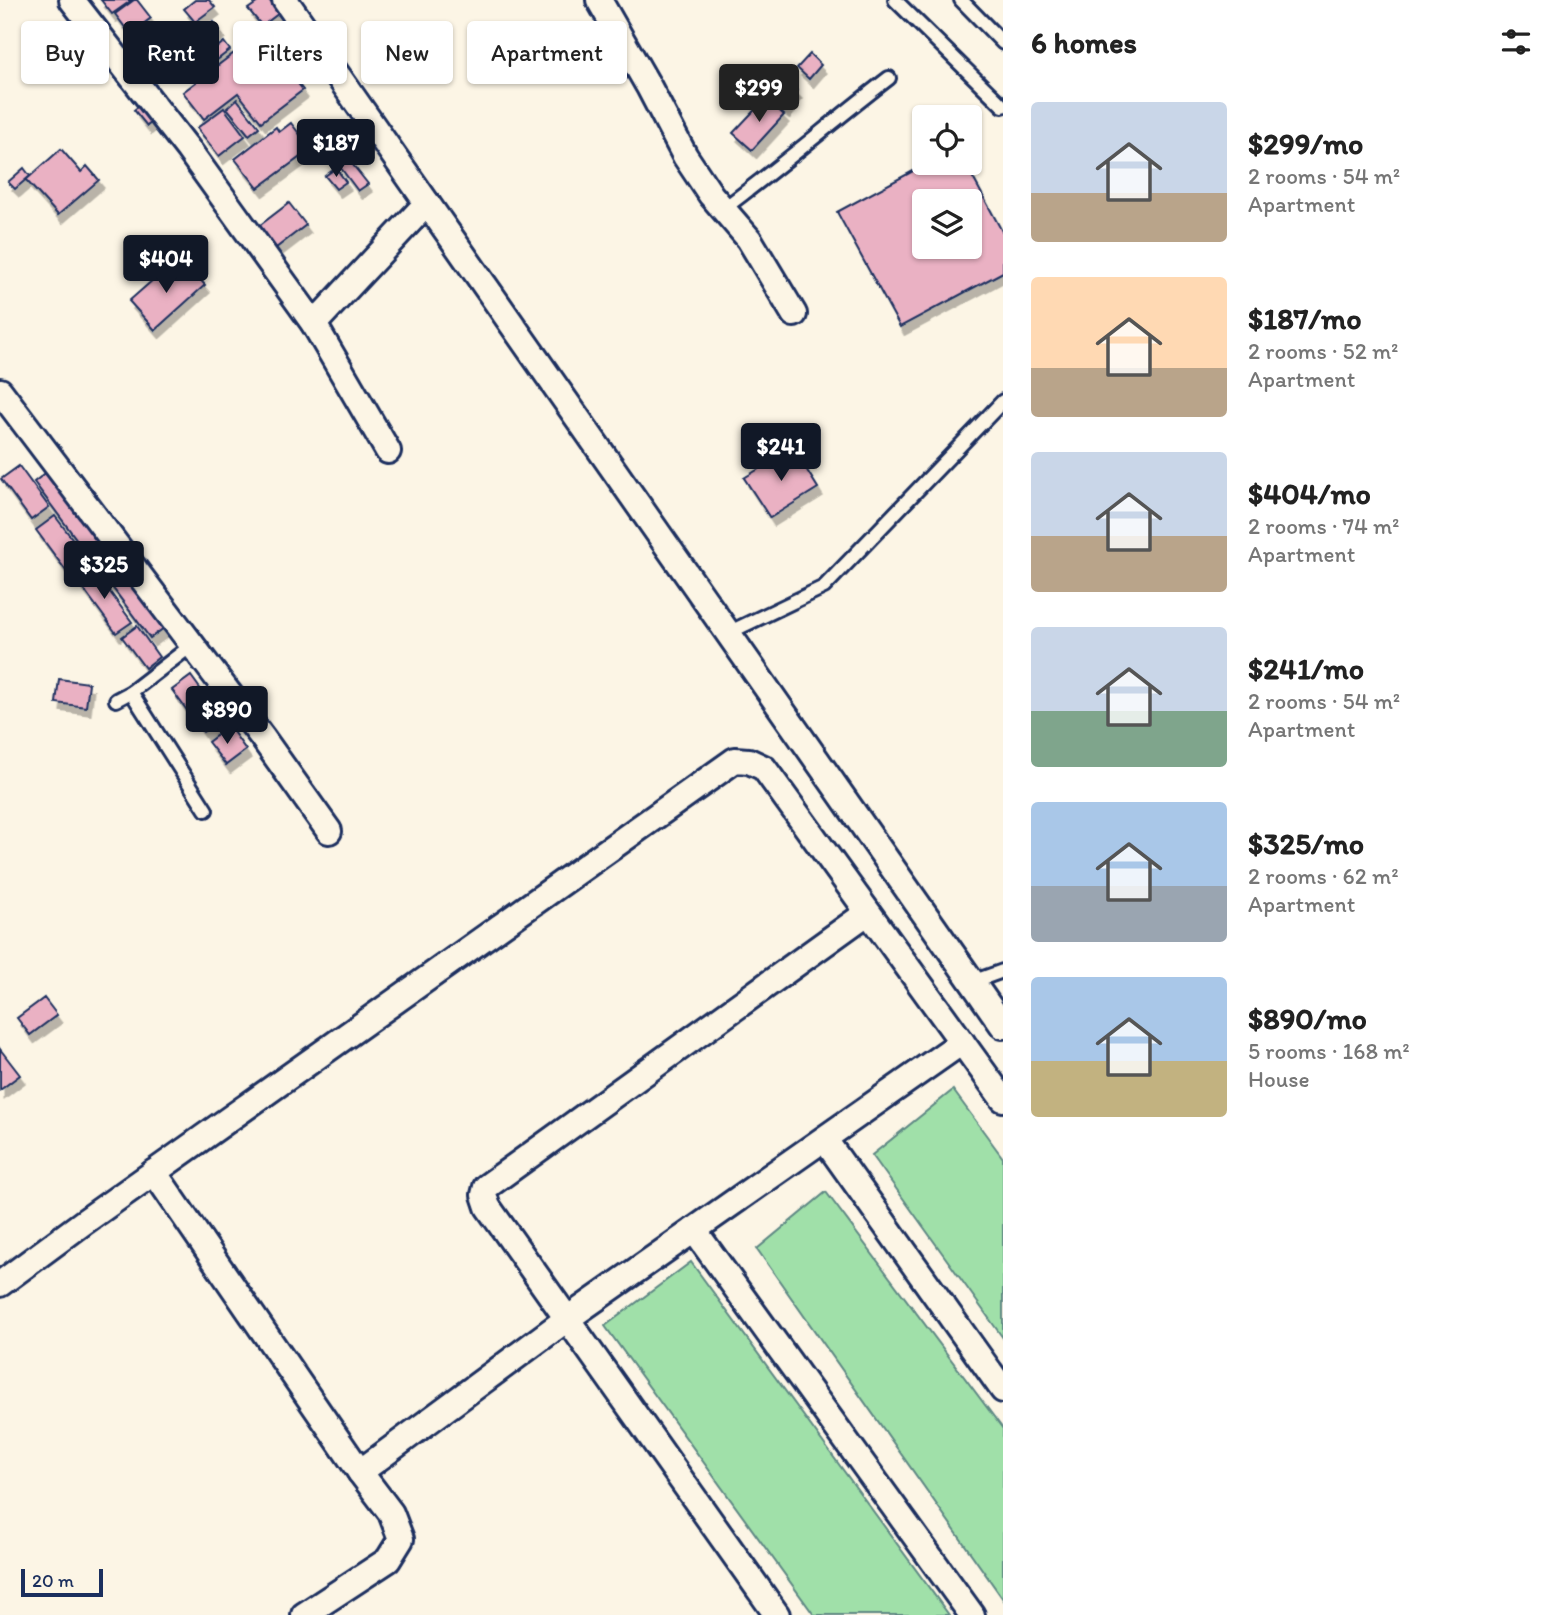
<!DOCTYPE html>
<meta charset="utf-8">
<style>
body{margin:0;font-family:Itim,sans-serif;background:#f6f6f6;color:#222;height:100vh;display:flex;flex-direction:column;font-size:26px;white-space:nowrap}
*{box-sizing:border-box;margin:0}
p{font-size:23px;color:#767676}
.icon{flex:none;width:38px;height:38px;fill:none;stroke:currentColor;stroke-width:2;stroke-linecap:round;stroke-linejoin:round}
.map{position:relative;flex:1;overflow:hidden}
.sheet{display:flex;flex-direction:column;background:#fff;width:560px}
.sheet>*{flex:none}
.banner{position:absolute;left:21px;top:21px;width:665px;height:63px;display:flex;gap:14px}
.tools{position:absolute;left:912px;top:105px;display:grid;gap:14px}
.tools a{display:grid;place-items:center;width:70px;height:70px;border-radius:7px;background:#fff;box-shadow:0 2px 5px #0004;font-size:35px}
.scale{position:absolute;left:21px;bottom:18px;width:82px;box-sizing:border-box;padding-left:7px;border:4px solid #1b2f5e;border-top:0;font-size:19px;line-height:24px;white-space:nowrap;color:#1b2f5e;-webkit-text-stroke:5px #fcf5e5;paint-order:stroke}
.price{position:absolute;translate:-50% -60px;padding:0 16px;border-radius:7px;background:#111827;color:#fff;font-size:23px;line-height:46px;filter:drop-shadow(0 2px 4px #0008)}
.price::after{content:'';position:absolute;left:50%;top:42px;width:21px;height:16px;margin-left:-10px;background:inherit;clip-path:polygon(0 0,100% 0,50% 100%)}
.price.active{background:#222;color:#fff}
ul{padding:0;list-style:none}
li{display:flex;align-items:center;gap:21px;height:175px;padding:0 28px}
li span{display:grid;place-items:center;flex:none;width:196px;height:140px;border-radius:7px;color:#555}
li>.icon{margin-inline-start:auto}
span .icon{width:84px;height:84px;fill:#fffc;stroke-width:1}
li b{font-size:30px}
h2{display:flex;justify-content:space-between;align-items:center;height:84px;padding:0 28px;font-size:30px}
.pill{padding:0 24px;border-radius:7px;background:#fff;box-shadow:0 2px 5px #0004;font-size:24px;line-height:63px}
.pill.active{background:#111827;color:#fff}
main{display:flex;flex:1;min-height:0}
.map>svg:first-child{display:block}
.green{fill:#a0e0a9;stroke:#5e8884;stroke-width:2}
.building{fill:#eab1c3;stroke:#1b2f5e;stroke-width:2;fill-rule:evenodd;filter:url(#shadow)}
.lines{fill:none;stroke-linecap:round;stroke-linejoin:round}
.service-casing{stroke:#1b2f5e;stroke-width:18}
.minor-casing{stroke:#1b2f5e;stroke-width:30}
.service{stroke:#fcf5e5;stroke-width:12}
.minor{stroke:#fcf5e5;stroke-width:24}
</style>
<main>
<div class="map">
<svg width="1003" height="1615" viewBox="0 0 1003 1615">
<defs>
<filter id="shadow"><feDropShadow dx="4.5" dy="8" stdDeviation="0" flood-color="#0004"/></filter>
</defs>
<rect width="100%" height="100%" fill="#fcf5e5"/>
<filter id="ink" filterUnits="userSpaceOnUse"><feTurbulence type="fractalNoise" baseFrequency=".0143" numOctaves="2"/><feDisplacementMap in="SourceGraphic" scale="14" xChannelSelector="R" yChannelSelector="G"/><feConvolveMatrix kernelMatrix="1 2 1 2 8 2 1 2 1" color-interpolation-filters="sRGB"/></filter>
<g filter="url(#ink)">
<g class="green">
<path d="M953,1090L1003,1158V1338L872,1155Z"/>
<path d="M826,1192L1003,1429V1599L757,1249Z"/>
<path d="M691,1262L949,1615H814L605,1326Z"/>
</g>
<g class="building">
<path d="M101,0H132L112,14Z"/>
<path d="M134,0H137L151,18L130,34L115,14Z"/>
<path d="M195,0H209L215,7L195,22L184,9Z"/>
<path d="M261,0H269L279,13L262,26L248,9Z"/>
<path d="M79,22L95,40L78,54L62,36Z"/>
<path d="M214,22L220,30L200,47L194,38Z"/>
<path d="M259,34L303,90L261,122L238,93L204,119L183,92Z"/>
<path d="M224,42L230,50L204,70L198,62Z"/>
<path d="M810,54L821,65L809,79L797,68Z"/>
<path d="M785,80L797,91L792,96L781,85Z"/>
<path d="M778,86L793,101L785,110L769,96Z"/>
<path d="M766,98L784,115L752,150L733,133Z"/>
<path d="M237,99L259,127L249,135L227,108Z"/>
<path d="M144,102L157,118L147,126L134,110Z"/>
<path d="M224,108L245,136L219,156L197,128Z"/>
<path d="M291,123L311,149L258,188L235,159L276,127L279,132Z"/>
<path d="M61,149L81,172L87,166L99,180L58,215L26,180Z"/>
<path d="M349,160L368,184L358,191L340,167Z"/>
<path d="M928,163H965L1003,233V272L900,327L837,212ZM924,201H970V247H924Z"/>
<path d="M24,168L30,176L15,189L8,182Z"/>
<path d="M336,168L346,182L336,189L325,176Z"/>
<path d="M289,203L306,225L276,248L259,226Z"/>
<path d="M171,264L180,274L189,267L205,285L155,330L129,301Z"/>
<path d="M793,448L818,488L770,518L744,478Z"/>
<path d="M19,466L49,507L31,520L1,479Z"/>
<path d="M48,471L164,628L150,638L34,482Z"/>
<path d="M55,516L87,558L67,572L36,530Z"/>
<path d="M93,569L132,622L116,633L77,580Z"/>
<path d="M137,626L159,657L145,668L122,637Z"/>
<path d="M191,676L222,719L203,732L172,690Z"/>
<path d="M59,679L89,683L86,707L56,703Z"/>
<path d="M229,726L246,750L226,765L208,742Z"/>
<path d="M44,998L57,1015L30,1035L17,1018Z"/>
<path d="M0,1049L20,1075L0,1090Z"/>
</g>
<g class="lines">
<defs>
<g id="service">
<path d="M895,0L1003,106"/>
<path d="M961,0L1003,43"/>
<path d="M723,209C780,167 833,121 889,78"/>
<path d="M728,633L824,587L1003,401"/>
<path d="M131,692L206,810"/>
<path d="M116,700L131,692L192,645"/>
<path d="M972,982L1003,971"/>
</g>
<g id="minor">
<path d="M72,0L188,149L314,324L388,451"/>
<path d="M285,0L1003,1026"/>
<path d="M599,0L649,87L685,156L711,195L749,239L794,314"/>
<path d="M314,324L427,203"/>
<path d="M0,391L262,737L329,831"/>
<path d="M825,1140L1003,1390"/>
<path d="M154,1172L360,1472L391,1513L401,1539L388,1560L304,1615"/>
<path d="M694,1230L972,1615"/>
<path d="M0,1284L84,1222L735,760L749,761L764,768L1003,1099"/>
<path d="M360,1472L567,1319L962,1042"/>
<path d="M777,1615L488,1207L484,1195L486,1187L867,913"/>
</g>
</defs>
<use href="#service" class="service-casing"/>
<use href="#minor" class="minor-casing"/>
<use href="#service" class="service"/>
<use href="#minor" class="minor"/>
</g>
</g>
</svg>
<div class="tools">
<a><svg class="icon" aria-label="locate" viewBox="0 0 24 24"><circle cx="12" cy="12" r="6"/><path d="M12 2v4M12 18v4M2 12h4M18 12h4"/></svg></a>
<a><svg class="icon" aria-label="layers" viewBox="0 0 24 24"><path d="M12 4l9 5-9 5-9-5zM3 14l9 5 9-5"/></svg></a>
</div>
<div class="scale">20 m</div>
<b class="price active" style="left:759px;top:124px">$299</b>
<b class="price" style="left:336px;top:179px">$187</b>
<b class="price" style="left:166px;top:295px">$404</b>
<b class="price" style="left:781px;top:483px">$241</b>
<b class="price" style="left:104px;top:601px">$325</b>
<b class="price" style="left:227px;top:746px">$890</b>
<div class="banner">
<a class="pill">Buy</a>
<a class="pill active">Rent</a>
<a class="pill">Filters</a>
<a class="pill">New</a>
<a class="pill">Apartment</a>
</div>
</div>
<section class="sheet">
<h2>6 homes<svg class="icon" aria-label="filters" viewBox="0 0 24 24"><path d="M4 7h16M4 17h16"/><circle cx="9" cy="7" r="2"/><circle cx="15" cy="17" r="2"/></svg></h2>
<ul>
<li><span style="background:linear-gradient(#c9d6e8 65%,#b9a48a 0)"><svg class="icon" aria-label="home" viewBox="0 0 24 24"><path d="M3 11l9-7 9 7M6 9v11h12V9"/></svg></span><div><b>$299/mo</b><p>2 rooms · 54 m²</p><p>Apartment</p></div></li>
<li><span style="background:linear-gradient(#ffd9b3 65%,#b9a48a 0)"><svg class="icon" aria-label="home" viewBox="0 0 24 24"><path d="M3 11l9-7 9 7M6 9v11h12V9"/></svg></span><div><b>$187/mo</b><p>2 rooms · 52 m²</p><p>Apartment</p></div></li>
<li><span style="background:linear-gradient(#c9d6e8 60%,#b9a48a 0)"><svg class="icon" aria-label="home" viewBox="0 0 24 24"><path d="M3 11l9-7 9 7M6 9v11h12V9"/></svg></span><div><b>$404/mo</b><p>2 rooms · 74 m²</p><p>Apartment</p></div></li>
<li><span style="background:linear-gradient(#c9d6e8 60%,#7fa58c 0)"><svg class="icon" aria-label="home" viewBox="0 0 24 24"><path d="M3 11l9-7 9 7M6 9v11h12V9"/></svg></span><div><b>$241/mo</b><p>2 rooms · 54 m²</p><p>Apartment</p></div></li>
<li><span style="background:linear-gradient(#a9c7e8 60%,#9aa5b1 0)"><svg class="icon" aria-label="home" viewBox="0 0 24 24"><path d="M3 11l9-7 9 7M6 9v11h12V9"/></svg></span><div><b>$325/mo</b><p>2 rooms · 62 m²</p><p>Apartment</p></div></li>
<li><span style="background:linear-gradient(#a9c7e8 60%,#c2b280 0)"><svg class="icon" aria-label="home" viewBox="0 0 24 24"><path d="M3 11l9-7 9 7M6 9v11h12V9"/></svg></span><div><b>$890/mo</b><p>5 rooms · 168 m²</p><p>House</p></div></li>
</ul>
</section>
</main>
